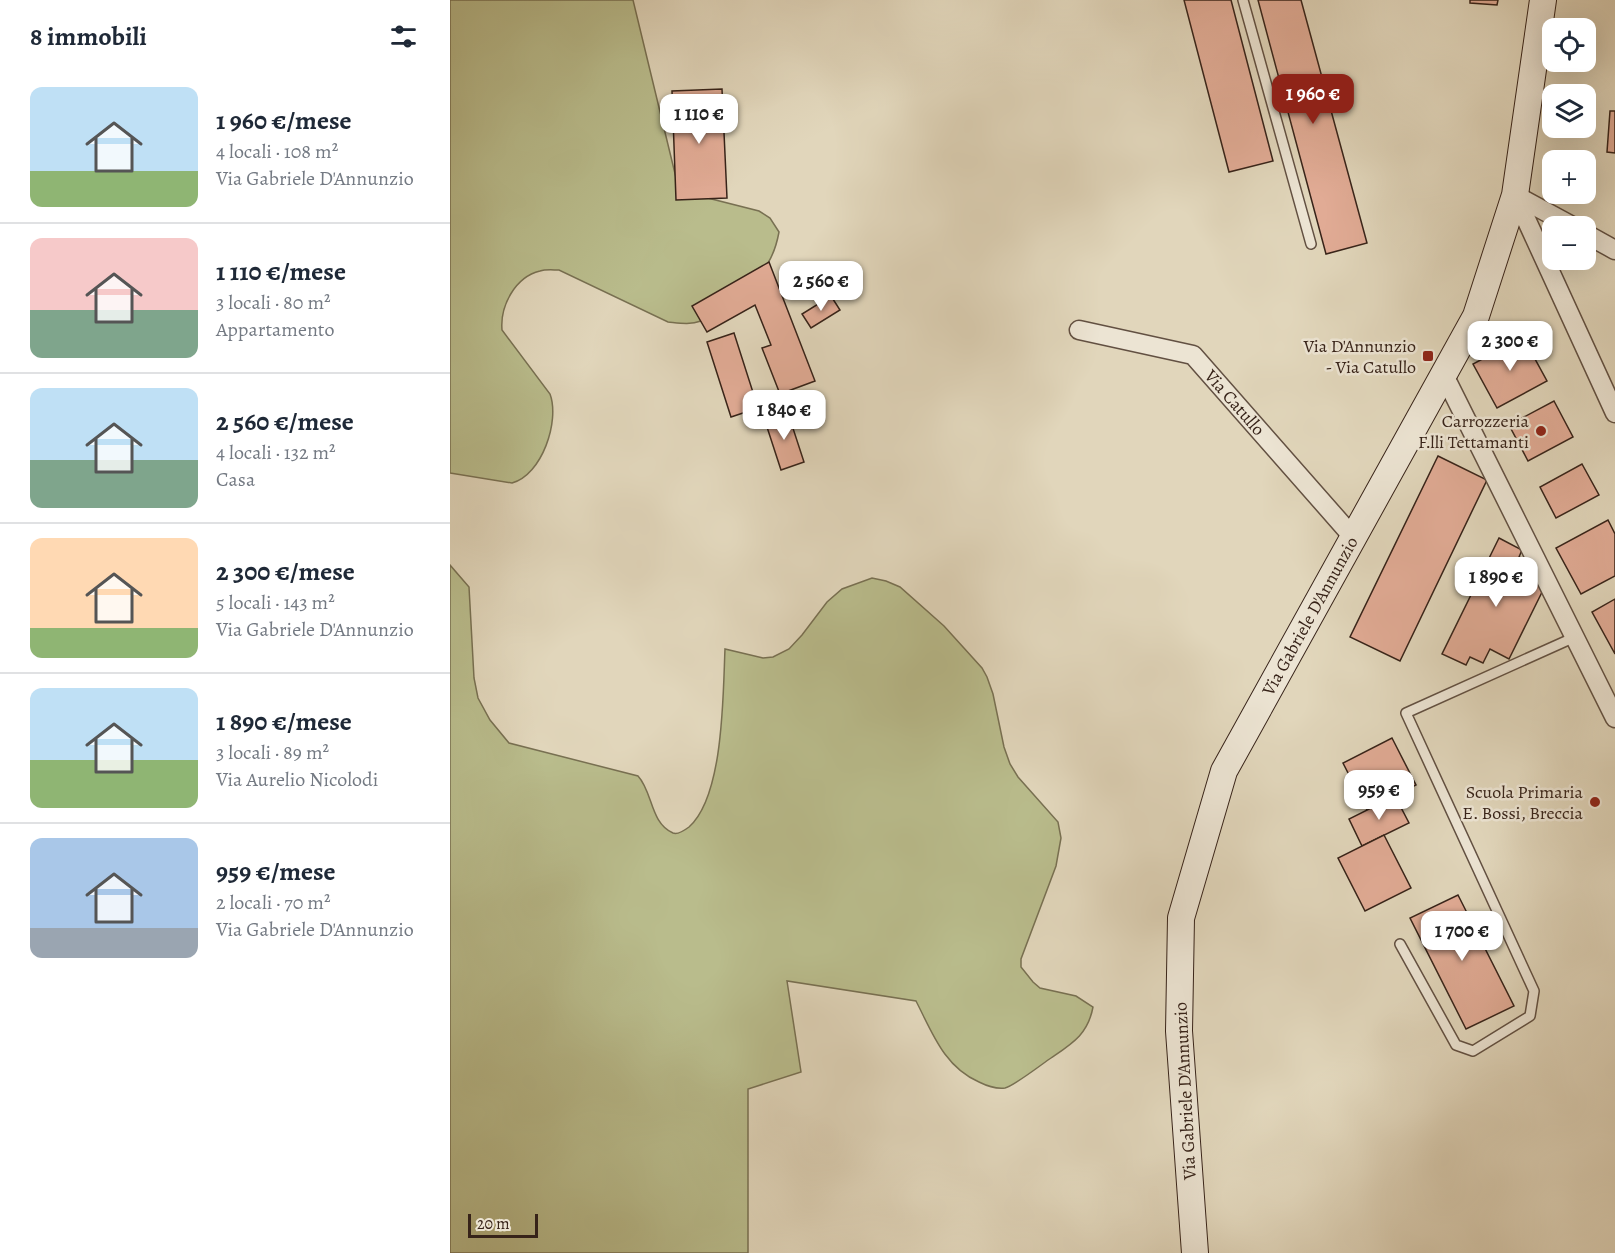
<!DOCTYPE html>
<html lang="it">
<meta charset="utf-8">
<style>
body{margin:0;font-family:Alegreya,serif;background:#f6f6f7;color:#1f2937;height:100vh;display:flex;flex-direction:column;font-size:22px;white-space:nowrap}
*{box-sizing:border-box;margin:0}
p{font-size:20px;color:#747a83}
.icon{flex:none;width:33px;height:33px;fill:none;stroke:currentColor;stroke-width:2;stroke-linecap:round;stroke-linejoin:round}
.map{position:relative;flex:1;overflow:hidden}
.drawer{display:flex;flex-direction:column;background:#fff;width:450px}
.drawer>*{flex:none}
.fabs{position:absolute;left:1092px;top:18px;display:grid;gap:12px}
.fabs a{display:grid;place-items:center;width:54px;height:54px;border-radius:12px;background:#fff;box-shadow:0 6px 24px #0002;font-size:30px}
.scale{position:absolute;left:18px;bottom:15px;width:70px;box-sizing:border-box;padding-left:6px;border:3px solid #372319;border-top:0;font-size:16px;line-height:21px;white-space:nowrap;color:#372319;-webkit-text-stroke:4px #ece4d3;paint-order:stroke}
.price{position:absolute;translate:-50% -51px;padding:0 14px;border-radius:12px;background:#fff;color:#222;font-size:20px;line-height:39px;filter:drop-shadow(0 2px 3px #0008)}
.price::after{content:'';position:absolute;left:50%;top:36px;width:18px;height:14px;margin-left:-9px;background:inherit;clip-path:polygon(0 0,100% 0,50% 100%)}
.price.on{background:#8f2418;color:#fff}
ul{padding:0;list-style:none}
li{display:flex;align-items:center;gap:18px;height:150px;padding:0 30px}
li+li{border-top:2px solid #e0e1e3}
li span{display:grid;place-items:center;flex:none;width:168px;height:120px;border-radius:12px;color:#555}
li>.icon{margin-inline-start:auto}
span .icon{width:72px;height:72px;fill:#fffc;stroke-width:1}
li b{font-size:26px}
h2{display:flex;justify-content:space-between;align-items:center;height:72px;padding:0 30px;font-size:26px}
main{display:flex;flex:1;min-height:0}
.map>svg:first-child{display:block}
.green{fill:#b9bc8c;stroke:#787052;stroke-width:1.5}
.building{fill:#e1ab95;stroke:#372319;stroke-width:1.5}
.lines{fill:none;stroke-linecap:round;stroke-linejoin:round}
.lane-casing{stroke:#625042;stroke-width:12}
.street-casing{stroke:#625042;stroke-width:21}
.secondary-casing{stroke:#372319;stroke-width:28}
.lane{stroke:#ece4d3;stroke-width:9}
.street{stroke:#ece4d3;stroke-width:18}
.secondary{stroke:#ece4d3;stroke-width:26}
.poi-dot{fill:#8f2418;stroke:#ece4d3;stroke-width:2}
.labels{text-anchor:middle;stroke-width:5;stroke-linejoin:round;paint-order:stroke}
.poi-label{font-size:18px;fill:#372319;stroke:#ece4d3;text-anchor:end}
.street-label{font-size:18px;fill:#372319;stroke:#ece4d3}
</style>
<main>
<section class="drawer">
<h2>8 immobili<svg class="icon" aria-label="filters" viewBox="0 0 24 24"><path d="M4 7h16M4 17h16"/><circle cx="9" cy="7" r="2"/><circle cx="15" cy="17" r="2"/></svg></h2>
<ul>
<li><span style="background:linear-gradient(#bfe0f5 70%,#8fb573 0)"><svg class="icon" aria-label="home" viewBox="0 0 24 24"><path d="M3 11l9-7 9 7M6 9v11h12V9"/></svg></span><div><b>1 960 €/mese</b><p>4 locali · 108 m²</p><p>Via Gabriele D'Annunzio</p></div></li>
<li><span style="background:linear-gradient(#f6c9c9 60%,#7fa58c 0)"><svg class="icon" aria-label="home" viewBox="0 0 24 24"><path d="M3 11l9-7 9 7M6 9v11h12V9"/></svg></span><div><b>1 110 €/mese</b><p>3 locali · 80 m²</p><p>Appartamento</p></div></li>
<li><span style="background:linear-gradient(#bfe0f5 60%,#7fa58c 0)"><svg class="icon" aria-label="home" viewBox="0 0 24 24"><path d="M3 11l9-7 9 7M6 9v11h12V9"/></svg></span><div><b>2 560 €/mese</b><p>4 locali · 132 m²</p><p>Casa</p></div></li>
<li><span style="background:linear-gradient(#ffd9b3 75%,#8fb573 0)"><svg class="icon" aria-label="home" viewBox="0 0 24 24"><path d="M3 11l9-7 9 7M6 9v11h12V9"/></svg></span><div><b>2 300 €/mese</b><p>5 locali · 143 m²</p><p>Via Gabriele D'Annunzio</p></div></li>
<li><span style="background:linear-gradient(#bfe0f5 60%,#8fb573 0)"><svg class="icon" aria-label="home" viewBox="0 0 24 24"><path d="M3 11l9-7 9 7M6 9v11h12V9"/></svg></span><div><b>1 890 €/mese</b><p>3 locali · 89 m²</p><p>Via Aurelio Nicolodi</p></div></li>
<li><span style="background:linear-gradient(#a9c7e8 75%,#9aa5b1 0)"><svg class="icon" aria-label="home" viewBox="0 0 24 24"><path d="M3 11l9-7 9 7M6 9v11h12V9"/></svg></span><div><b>959 €/mese</b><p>2 locali · 70 m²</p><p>Via Gabriele D'Annunzio</p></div></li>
</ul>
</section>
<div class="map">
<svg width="1165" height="1253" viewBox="0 0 1165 1253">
<rect width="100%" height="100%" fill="#e1d6bb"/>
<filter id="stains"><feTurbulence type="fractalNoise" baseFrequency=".00333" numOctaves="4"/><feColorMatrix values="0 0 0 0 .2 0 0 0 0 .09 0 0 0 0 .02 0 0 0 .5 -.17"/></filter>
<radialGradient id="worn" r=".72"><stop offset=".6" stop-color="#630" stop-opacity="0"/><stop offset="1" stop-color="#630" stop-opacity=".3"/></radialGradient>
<g class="green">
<path d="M0,0H183L228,186L238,193L309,211L320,218L329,232C327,243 324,253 318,263C310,274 263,317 251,321C240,325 229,323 218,322L109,270C103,270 96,269 90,271C65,277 50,306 52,330L100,394C110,421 92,475 62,483L0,473Z"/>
<path d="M0,565L19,587L24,678L28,698L40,720L59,743L188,776C203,792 200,823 223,833C228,835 235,830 239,827C274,796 273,693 275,649L313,658L323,657L339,649L352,635L377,602L392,589L422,578L436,581L450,587L494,626L532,668L537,677L543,694L554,747L560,764L568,777L608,822L611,838L606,866L571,959V967L583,982L590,988L626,996L643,1007C638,1034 623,1043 601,1058C592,1064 564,1086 555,1088C547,1089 537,1086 529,1082C494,1067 482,1032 466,1001L337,981L351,1072L298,1089V1253H0Z"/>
</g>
<g class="building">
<path d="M734,0H781L823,161L779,172Z"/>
<path d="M808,0H851L917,243L876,254Z"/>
<path d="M1020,0H1048L1047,5L1020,3Z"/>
<path d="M272,89L277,198L226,200L222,91Z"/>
<path d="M1160,111H1165V153L1157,152Z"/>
<path d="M319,262L365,381L330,394L312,348L321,345L305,305L257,332L242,306Z"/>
<path d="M381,296L390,310L361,328L352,314Z"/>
<path d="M284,333L308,408L281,417L257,342Z"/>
<path d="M1073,337L1097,381L1047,408L1023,364Z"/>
<path d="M1104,401L1123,437L1078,461L1059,425Z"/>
<path d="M338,413L354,462L331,470L315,421Z"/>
<path d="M988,456L1037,480L950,661L900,637Z"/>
<path d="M1132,464L1149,495L1106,518L1090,487Z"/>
<path d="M1158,520L1165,534V576L1131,594L1106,548Z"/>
<path d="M1049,538L1072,550L1069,557L1082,563L1076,576L1095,586L1059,659L1040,649L1033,663L1020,657L1016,665L992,654Z"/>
<path d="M1165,599V654L1142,612Z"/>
<path d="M942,738L966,785L917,810L893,763Z"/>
<path d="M945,796L959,823L912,846L899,819Z"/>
<path d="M934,835L961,888L915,911L888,858Z"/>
<path d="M1008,895L1064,1006L1016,1029L960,918Z"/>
</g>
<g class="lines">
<defs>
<g id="lane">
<path d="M793,0L861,244"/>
<path d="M950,944L1006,1045L1023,1051L1080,1016L1084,991L956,713L1125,637"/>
</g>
<g id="street">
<path d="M1065,195L1165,413"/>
<path d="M1065,195L1122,226"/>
<path d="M1136,234L1165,250"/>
<path id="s1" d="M629,330L743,355L903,537"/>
<path d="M994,375L1165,718"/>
</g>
<g id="secondary">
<path id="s2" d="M745,1253L729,1031L731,918L774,771L1026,316L1065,195L1093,0"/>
</g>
</defs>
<use href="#lane" class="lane-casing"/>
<use href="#street" class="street-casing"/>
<use href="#secondary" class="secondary-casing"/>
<use href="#lane" class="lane"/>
<use href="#street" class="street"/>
<use href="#secondary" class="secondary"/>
</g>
<g class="poi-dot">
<rect x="972" y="350" width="12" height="12" rx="3"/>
<circle cx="1091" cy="431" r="6"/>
<circle cx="1145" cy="802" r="6"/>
</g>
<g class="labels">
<g class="poi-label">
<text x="966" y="352">Via D'Annunzio<tspan x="966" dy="21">- Via Catullo</tspan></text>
<text x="1079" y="427">Carrozzeria<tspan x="1079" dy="21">F.lli Tettamanti</tspan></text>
<text x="1133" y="798">Scuola Primaria<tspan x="1133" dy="21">E. Bossi, Breccia</tspan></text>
</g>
<g class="street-label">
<text dy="6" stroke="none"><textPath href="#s1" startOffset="180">Via Catullo</textPath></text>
<text dy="6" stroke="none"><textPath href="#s2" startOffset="666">Via Gabriele D'Annunzio</textPath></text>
<text transform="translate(735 1091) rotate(-93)" y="6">Via Gabriele D'Annunzio</text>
</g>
</g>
<rect width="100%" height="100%" filter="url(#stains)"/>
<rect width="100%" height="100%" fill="url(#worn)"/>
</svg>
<div class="fabs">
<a><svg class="icon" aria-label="locate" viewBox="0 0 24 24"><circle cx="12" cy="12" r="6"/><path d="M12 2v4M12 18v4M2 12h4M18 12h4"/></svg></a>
<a><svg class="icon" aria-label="layers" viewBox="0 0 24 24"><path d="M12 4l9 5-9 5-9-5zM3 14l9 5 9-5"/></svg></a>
<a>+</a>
<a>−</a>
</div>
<div class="scale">20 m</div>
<b class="price on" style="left:863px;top:125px">1 960 €</b>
<b class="price" style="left:249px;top:145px">1 110 €</b>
<b class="price" style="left:371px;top:312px">2 560 €</b>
<b class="price" style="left:1060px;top:372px">2 300 €</b>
<b class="price" style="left:334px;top:441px">1 840 €</b>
<b class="price" style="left:1046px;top:608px">1 890 €</b>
<b class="price" style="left:929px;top:821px">959 €</b>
<b class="price" style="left:1012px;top:962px">1 700 €</b>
</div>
</main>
